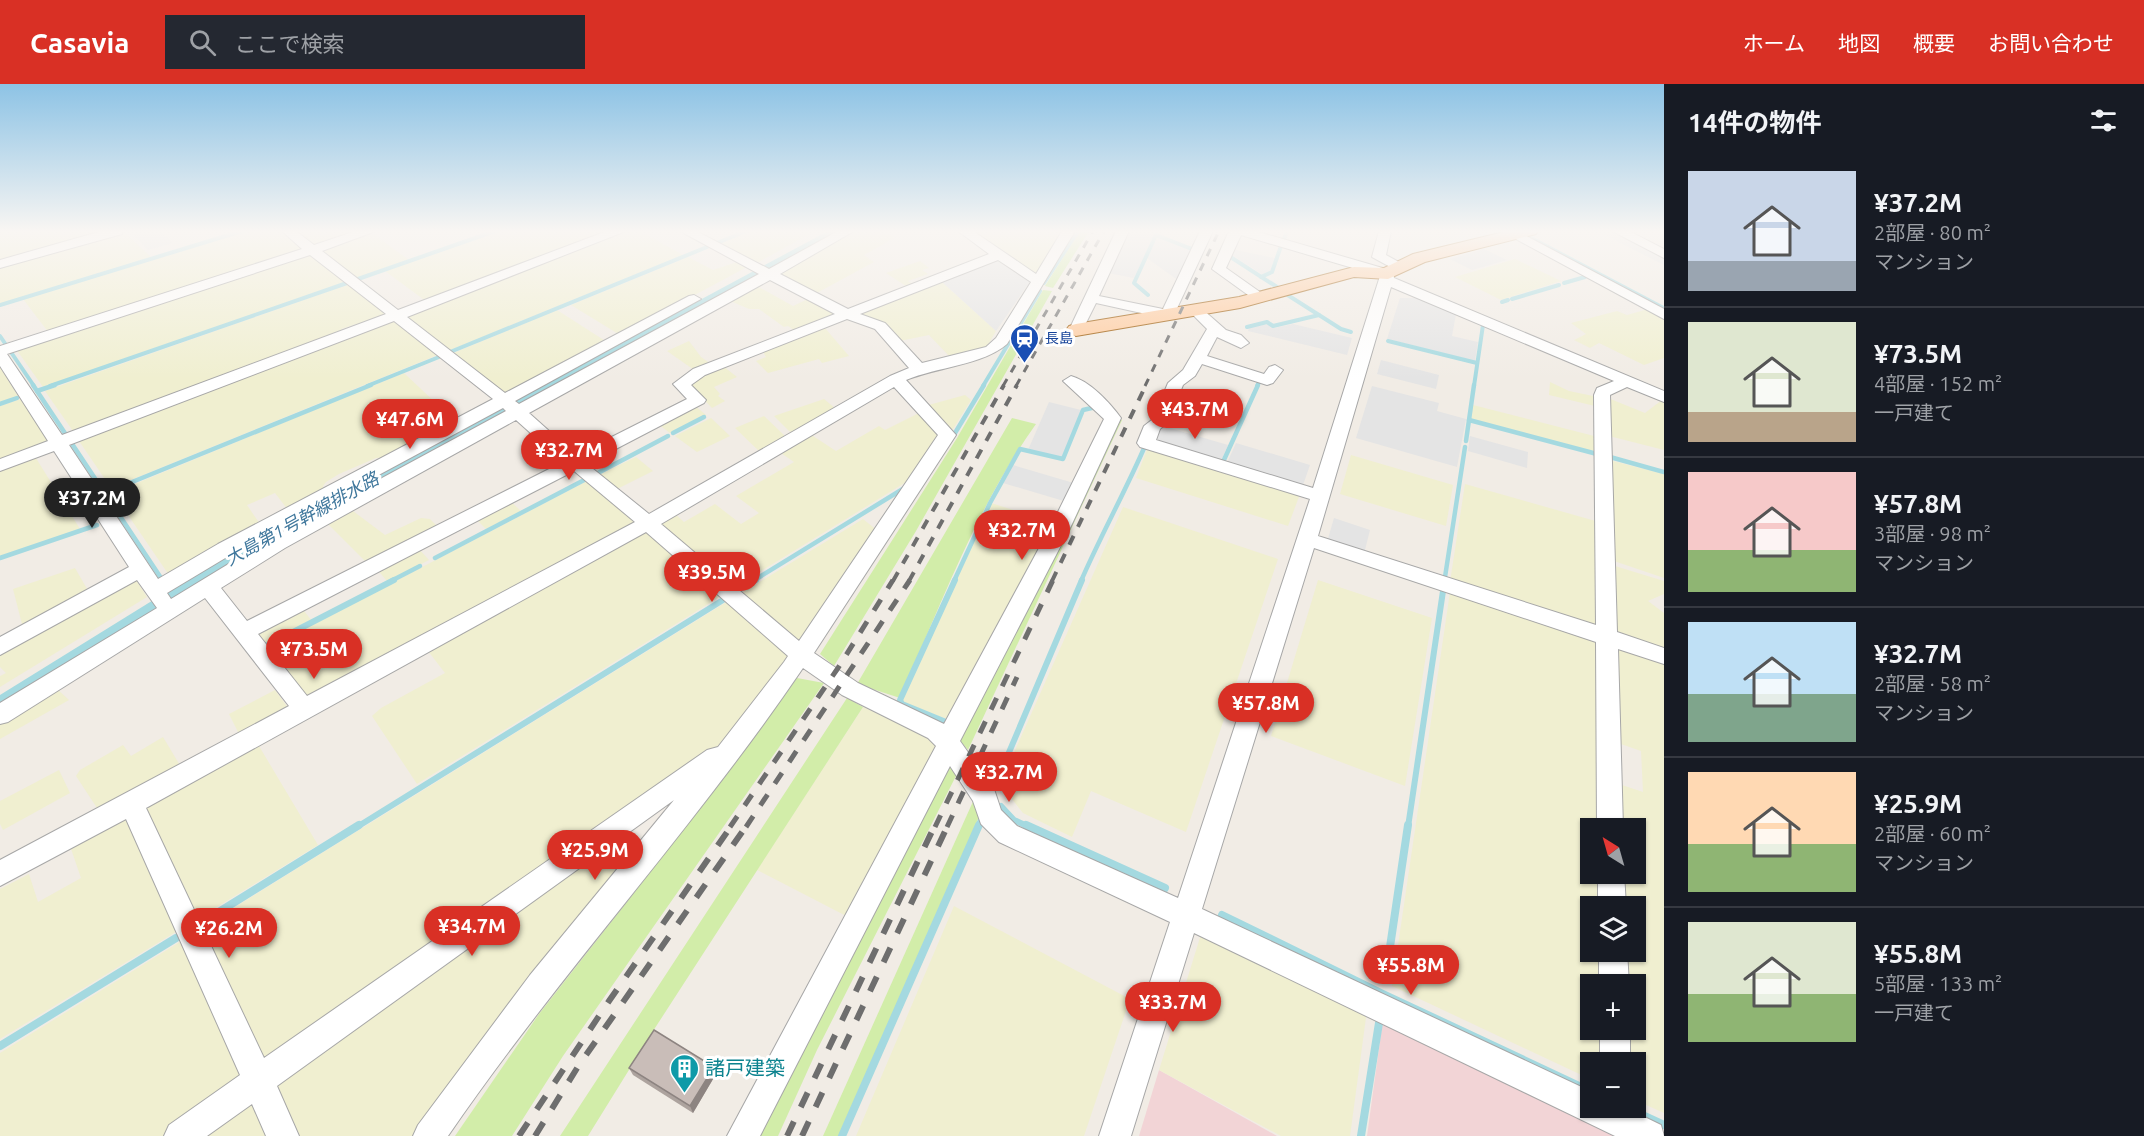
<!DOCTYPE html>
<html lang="ja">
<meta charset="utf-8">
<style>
body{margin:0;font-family:Ubuntu,"Noto Sans JP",sans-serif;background:#242831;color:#f1f3f6;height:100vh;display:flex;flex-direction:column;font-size:22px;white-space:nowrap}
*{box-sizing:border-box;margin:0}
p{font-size:20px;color:#9ea1a6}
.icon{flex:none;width:33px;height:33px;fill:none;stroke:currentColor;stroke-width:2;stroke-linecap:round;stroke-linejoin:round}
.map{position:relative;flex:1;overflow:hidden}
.sheet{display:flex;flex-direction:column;background:#171b24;width:480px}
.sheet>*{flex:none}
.needle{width:39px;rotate:323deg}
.tools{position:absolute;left:1580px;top:734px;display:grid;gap:12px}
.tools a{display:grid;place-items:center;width:66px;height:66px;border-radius:0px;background:#171b24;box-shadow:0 2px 4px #0004;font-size:30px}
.price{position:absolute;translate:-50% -51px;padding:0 14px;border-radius:21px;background:#d93025;color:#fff;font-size:20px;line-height:39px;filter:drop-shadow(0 2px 3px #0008)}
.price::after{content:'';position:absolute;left:50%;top:36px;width:18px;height:14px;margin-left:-9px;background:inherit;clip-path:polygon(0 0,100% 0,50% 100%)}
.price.current{background:#222;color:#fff}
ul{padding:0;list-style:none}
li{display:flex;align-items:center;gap:18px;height:150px;padding:0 24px}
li+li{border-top:2px solid #363941}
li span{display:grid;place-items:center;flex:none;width:168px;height:120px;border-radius:0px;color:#555}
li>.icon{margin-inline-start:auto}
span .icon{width:72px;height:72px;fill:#fffc;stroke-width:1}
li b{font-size:26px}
h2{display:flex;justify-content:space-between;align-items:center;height:72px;padding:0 24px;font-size:26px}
header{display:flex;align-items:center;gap:36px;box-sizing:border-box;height:84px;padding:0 30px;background:#d93025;color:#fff}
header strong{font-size:28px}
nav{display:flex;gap:33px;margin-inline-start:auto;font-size:21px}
.search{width:420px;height:54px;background:#242831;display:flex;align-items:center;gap:15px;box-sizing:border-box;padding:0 21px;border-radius:0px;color:#9ea1a6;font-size:22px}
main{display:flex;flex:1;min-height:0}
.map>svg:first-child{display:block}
.commercial{fill:#f2d4d6}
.farmland{fill:#f0efd0}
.grass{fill:#d2eda9}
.parking{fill:#e4e4e4}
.water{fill:#a4d9e0}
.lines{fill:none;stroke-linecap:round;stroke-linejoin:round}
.stream-far3{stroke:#a4d9e0;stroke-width:4}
.stream-far2{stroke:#a4d9e0;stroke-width:4.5}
.stream-far1{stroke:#a4d9e0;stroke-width:6}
.stream{stroke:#a4d9e0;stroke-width:8}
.minor-casing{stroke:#a7a7a7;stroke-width:2}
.major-casing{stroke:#9b5700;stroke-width:2}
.minor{fill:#fff;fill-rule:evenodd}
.major{fill:#ffca9c;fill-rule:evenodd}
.rail-far3{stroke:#6e6e6e;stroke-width:3;stroke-dasharray:8 8;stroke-linecap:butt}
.rail-far2{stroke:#6e6e6e;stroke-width:4;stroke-dasharray:10 10;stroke-linecap:butt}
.rail-far1{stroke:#6e6e6e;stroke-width:5;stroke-dasharray:13 13;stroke-linecap:butt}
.rail{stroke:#6e6e6e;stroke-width:6;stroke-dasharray:16 16;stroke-linecap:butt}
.wall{fill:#ada39e}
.shaded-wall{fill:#8d8481}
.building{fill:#c9bdb8;stroke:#8d8481;stroke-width:1.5}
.labels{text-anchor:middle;stroke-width:6;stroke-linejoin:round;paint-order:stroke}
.far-transit-label{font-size:14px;fill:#164399;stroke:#fff;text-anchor:start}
.water-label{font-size:18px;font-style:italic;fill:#3f779c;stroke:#fff}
.near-culture-label{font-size:20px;fill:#0d838f;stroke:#fff;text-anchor:start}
</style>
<header>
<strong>Casavia</strong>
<div class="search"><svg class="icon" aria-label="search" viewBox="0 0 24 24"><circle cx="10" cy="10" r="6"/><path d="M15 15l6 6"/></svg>ここで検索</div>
<nav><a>ホーム</a><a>地図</a><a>概要</a><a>お問い合わせ</a></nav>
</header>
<main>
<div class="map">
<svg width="1664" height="1052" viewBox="0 0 1664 1052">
<rect width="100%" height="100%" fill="#f1ece5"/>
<g class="commercial">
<path d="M1383,935L1629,1052H1367Z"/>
<path d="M1159,986L1277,1052H1139Z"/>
</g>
<g class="farmland">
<path d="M0,147H111L0,179Z"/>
<path d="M123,147L152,174L0,220V183Z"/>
<path d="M247,147H283L305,165L49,249L23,215Z"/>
<path d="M293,147H363L312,162Z"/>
<path d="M500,147H616L427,218L385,187Z"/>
<path d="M626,147H640L683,171L448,267L403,231Z"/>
<path d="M749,147H815L757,179L750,178L716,161Z"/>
<path d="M852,147H877L896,153L864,171L874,178L815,210L777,189Z"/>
<path d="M969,147H1062L1036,192Z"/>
<path d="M373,150L409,176L355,195L321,168L324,164Z"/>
<path d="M305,171H312L346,198L43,303L16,265Z"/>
<path d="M688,173L713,186L737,178L747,183L620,251L571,221Z"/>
<path d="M1515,175L1561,197L1501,216L1455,193Z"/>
<path d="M920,177L929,184L922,186L928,190L908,197L915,202L909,204L886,189Z"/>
<path d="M941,197L996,247L988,261L980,266L951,274L929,251L900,257L858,230Z"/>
<path d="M349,200L389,232L360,243L356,240L341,245L344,249L75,350L45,307Z"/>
<path d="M755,201L793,222L808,215L839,232L801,246H794L788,242L784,243L759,225H749L728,216Z"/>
<path d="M1648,225L1664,233V274L1644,281L1599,259L1590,264L1574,256L1586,250L1571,239L1617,227L1627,231Z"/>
<path d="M557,226L607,258L507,311L451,270Z"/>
<path d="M393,235L440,270L111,404L77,354Z"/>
<path d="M825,244L849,272L822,279L819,275L768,289L756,277L766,273L763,268Z"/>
<path d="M689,257L701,273L711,280L697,288L667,267Z"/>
<path d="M723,282L737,293L714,303L720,310L718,312L725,317L712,324L687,298Z"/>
<path d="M0,283L18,312L0,318Z"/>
<path d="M404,289L456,338L390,373L376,374L339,390L326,398L323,402L325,407L288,426L275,409L247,421L260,440L171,494L113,409Z"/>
<path d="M1550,298L1569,307L1598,313L1599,323L1549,311Z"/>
<path d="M965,311L971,316L953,345L945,344L925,322Z"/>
<path d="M1608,314L1645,329L1662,316L1664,317V366L1609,352Z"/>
<path d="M21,315L49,357L0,378V322Z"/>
<path d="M824,315L836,325L794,349L789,347L774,332Z"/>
<path d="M694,321L706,331L670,349L658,340Z"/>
<path d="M1473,321L1598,353L1597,368L1471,335Z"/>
<path d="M921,328L940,349L916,392L732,505L657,439L674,429L684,438L715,420L741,440L759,429L736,412L794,378L778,367L810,350L836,367L879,342L885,346Z"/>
<path d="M764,332L784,351V356L760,368L735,344Z"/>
<path d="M711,334L730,352L697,368L675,352Z"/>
<path d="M1148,363L1300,410L1288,442L1136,394Z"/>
<path d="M34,371L80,445L0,472V384Z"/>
<path d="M1351,371L1453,401L1446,442L1340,410Z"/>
<path d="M636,373L653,387L615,406L599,391Z"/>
<path d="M1609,376L1664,390V494L1611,476Z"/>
<path d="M589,396L637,438L308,618L263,566Z"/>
<path d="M1465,400L1599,438L1600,546L1450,498Z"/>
<path d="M509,416L521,427L486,445L474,433Z"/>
<path d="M991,419L1058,440L955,638L901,618Z"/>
<path d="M1123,423L1278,475L1186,748L1091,707L1072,753L1023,729L1000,700Z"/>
<path d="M349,424L385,451L421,434L430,435L440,445L369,481L325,437Z"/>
<path d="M863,435L878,447L800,561L738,511Z"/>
<path d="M644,448H649L721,512L417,700L372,632L381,624L445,589L428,567Z"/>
<path d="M417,463L429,476L387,497L376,484Z"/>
<path d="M1615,482L1664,497V510L1648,517L1664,529V566L1612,546L1609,483Z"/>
<path d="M75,484L90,510L23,544L13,505Z"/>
<path d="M136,496L147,513L0,603V592L6,589L0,583V569Z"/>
<path d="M1318,496L1432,534L1405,702L1271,652Z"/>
<path d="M1450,508L1599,556L1602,744H1590V789H1602V822H1590V867H1603V900H1590V945H1604V978H1590V995L1392,902Z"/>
<path d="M728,517L790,572L731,655L266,985L198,846Z"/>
<path d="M301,523L312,537L261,563L250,548Z"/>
<path d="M1616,562L1664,577V1029L1635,1016V978H1625V945H1635V900H1624L1623,867H1635V822H1622L1621,789H1635V744H1620L1619,700L1643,708L1641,667L1618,659Z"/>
<path d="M57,605L69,616L0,655V641Z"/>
<path d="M275,606L289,625L240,652L229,630Z"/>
<path d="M863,623L926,652L937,662L852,835L757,786Z"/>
<path d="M163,653L181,683L99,727L76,692L80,686L123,661L131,672Z"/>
<path d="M256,657L318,761L194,837L144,726L146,721Z"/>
<path d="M59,686L70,709L3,746L0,740V717Z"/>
<path d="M123,730L132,733L179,846L0,955V805L29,790L38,818L81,794L69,759Z"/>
<path d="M600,763L623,791L420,1052H296L273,1004Z"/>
<path d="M954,822L1130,915L1084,1052H856Z"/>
<path d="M1202,847L1367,926L1350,1052H1281L1159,986Z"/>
<path d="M183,856L248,996L169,1052H0V969Z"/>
<path d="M252,1012L270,1052H196Z"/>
</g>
<g class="grass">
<path d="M1080,147H1089L1053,204L1045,202Z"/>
<path d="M1043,206L1052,207L916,447L834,582L820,570L957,354Z"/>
<path d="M1012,334L1036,340C977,422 940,522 900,614L857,600Z"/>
<path d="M1120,335L1122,336L968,666L957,653Z"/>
<path d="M797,594L824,599L563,972L512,1052H455L539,930L717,703Z"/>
<path d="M847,614L863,623L655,944L588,1052H560Z"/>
<path d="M949,674L958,688L817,966L778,1052H752Z"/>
<path d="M975,713L982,726L840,1052H823Z"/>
</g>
<g class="parking">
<path d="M129,147H161L173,159L148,166Z"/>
<path d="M1129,147H1156L1134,194L1108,189Z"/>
<path d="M1597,147H1613L1664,172V181Z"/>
<path d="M1157,152L1191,166L1179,197L1147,174Z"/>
<path d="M1231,165L1275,174L1270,187L1263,191L1229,169Z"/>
<path d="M1484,165L1507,176L1472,186L1450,175Z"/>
<path d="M998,175L1031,196L996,247L941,197Z"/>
<path d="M1400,214H1416L1456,230L1452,252L1478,258L1475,277L1387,255Z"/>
<path d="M1268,240L1274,244L1293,240L1352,254L1347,271L1248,247L1249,244Z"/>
<path d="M1381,276L1439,291L1436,305L1377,290Z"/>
<path d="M1372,302L1439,319L1437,327L1466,335L1457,383L1356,354Z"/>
<path d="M1049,318L1081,326L1062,374L1028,366Z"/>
<path d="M1163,342L1228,361L1220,379L1151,358L1159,343Z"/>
<path d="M1470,352L1528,368L1527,384L1468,367Z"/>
<path d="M1236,359L1310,381L1302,404L1226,381Z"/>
<path d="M1013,381L1077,400L1067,418L1003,399Z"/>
<path d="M1334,434L1370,446L1364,470L1327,458Z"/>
</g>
<g class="water">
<path d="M828,147H840L0,623V611L226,471Z"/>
<path d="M1514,147H1522L1664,222V227Z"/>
</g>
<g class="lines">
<g class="stream-far3">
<path d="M1284,155L1287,147"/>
<path d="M717,159L746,147"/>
<path d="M1229,172L1277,203"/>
<path d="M1261,193L1272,188L1281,162"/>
<path d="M358,195L495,147"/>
<path d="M1044,199L1078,147"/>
<path d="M1564,199L1585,193"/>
<path d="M1286,210L1341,245L1351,248"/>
<path d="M1148,211L1134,199L1156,151L1192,165"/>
<path d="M1512,215L1559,201"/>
<path d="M1502,218L1508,216"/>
<path d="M0,221L242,147"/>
<path d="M1247,243L1267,238L1273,242L1319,231"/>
<path d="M0,252L34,302"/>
<path d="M1388,257L1477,279"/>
<path d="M450,268L707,163"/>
<path d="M50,302L347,199"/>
<path d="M367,302L439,273"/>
<path d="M983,302L1040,207"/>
<path d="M1257,302L1259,298"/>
<path d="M1474,302L1483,241"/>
</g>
<g class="stream-far2">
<path d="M33,301L163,497"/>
<path d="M37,307L55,301"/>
<path d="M0,320L17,314"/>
<path d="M1469,336L1597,370"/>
<path d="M673,349L704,333"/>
<path d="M952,354L984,301"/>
<path d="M1466,357L1474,301"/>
<path d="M1610,373L1664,388"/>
<path d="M1223,378L1258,301"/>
<path d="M598,389L668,352"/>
<path d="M105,409L371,301"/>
<path d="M0,474L97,441"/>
<path d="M435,474L588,394"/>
<path d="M1445,493L1465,363"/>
<path d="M391,497L420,482"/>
<path d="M753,497L906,403"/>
<path d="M954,497L990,419L1020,365L1063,375L1083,326L1096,323"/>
<path d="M1081,497C1101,451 1125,408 1145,362"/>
</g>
<g class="stream-far1">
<path d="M162,496L164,498"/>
<path d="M737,507L756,496"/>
<path d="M264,563L394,496"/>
<path d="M946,638L902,620L900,616L955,496"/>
<path d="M990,703L996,699L1082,496"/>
<path d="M1001,722L1014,736L1029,743"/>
<path d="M357,743L723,516"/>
<path d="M978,743L981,736"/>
<path d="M1408,743L1443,507"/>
</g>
<g class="stream">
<path d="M1026,741L1165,804"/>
<path d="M1222,831L1383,910L1590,1007"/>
<path d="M201,839L359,741"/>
<path d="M1386,890L1408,741"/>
<path d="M0,962L176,854"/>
<path d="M1625,1023L1664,1041"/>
<path d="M842,1052L979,741"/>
<path d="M1361,1052L1379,939"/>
</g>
<defs>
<g id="minor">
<path d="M102,147H123L122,150L0,184V176Z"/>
<path d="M282,147H296L314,161L356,147H376L322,167L398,226L607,147H626L407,233L505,309L689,212L694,211L701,215L515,317L519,320L759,190L680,147H696L769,185L838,147H854L780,190L848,225L989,170L958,147H973L1036,190L1062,147H1075L1007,260C983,281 937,283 906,296L956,351L814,569L858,599L944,640L1052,440L1104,335L1063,297L1071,292C1090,297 1110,319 1121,334L1072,440L960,657L994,705L1001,726L1017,742L1178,814L1310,415L1140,363L1137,359L1144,342L1153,335L1168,299L1183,286L1207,245L1189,227L1191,224H1201L1226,246L1241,251L1249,259L1241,264L1217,253L1207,272L1264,290L1269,283L1275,281L1283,286L1273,299L1267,301L1202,280L1195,292L1183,301L1168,338L1160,345L1156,356L1313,404L1380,192L1241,151L1226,184L1267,213L1260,217L1255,216L1212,185L1229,147H1255L1393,187L1394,194L1664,307V318L1627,303L1610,311L1617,548L1664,564V580L1618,565L1623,744H1597L1596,558L1314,464L1202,825L1590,1007V1023H1624L1661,1041L1664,1052H1615L1194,849L1131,1052H1099L1170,838L999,758L981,740L973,717L950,682L760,1052H727L936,662L928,654L842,611L803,584C693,746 559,890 448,1052H413L418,1041L530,891L674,716L277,1002L299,1052H266L252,1020L207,1052H164L169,1041L240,991L126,735L0,802V776L289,622L205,514L8,638L0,640V619L157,524L137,496L0,571V553L129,483L54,367L0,387V375L48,357L0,282V262L302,165ZM310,171L386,230L62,351L7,270ZM998,176L1031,198L996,254L986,263L922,279L885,239L860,230ZM770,196L835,230L693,285L673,300L687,315L576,371L529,329ZM1391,203L1614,297L1597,304L1594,311L1596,541L1318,452ZM847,235L875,245L909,284L890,292L649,430L587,380L704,319L706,316L691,301L705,291ZM394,237L493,315L218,460L158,495L69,361ZM894,303L938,351L799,557L661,440ZM503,324L506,327L271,454L171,515L167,509L232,470ZM516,336L563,378L247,537L221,504L285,464ZM574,387L635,438L307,612L258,550ZM646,448L788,572L784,578L718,663L707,666L264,974L146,724Z"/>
<path d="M1116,147H1129L1099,212L1163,225L1200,147H1213L1173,233L1164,234L1096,219L1081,249H1071L1069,246Z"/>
<path d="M1379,147H1391L1386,171L1406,182L1404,185H1394L1372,173Z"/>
<path d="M1501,147H1517L1664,225V235Z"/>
<path d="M1612,147H1629L1664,165V174Z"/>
<path d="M1598,789H1624L1626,822H1598Z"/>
<path d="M1599,867H1627L1629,900H1599Z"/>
<rect x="1600" y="945" width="30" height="33"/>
</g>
<path id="major" d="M1508,147H1538L1536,150L1425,178L1388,195L1354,193L1240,224L1076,252L1069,250L1066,246L1069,242L1076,240L1239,213L1354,183L1384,184L1413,170Z"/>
</defs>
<use href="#minor" class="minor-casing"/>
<use href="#major" class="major-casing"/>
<use href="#minor" class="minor"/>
<use href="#major" class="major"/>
<g class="rail-far3">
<path d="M1003,302L1093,147"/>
<path d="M1016,302L1104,147"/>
<path d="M1145,302L1219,147"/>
</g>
<g class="rail-far2">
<path d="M893,497L1004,301"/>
<path d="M909,497L1017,301"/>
<path d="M1052,497L1146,301"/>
</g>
<g class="rail-far1">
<path d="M730,743L838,584L893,496"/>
<path d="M746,743L910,496"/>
<path d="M935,743L1053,496"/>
<path d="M947,743L1017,593"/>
</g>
<g class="rail">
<path d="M519,1052L609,917L732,741"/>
<path d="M535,1052L579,981L747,741"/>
<path d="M787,1052L935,741"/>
<path d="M802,1052L948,741"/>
</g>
</g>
<path class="wall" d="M714,983L716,990L693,1029L633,991L629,984Z"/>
<path class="shaded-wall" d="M714,983L716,990L693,1029L690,1022Z"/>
<path class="building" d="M654,946L714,983L690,1022L629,984Z"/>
<linearGradient id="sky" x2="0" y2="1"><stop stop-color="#8dc3e5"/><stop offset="0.5" stop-color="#f9f6f3"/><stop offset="1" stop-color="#f9f6f3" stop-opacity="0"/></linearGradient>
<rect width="1664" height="295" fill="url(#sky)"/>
<defs>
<symbol id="station-pin" viewBox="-11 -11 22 30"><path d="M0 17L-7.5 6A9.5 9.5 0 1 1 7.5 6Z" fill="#1a4fb4" stroke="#fff"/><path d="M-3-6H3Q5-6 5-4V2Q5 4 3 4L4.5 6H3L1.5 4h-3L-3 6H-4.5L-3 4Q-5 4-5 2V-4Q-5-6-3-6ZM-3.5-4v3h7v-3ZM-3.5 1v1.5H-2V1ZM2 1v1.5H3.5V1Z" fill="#fff"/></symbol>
<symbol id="building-pin" viewBox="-11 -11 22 30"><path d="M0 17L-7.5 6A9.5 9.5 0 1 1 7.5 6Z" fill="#0f9aa8" stroke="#fff"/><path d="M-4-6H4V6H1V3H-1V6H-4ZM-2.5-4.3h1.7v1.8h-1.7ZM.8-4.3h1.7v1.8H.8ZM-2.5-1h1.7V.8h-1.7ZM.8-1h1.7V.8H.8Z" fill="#fff"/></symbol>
</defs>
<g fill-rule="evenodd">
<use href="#station-pin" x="1008" y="238" width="33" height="45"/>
<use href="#building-pin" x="668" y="968" width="33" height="45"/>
</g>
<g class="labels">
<g class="far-transit-label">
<text x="1045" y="259">長島</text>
</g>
<g class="water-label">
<text transform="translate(302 435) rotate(-29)" y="6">大島第1号幹線排水路</text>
</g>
<g class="near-culture-label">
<text x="705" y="991">諸戸建築</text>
</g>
</g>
</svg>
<div class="tools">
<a><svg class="needle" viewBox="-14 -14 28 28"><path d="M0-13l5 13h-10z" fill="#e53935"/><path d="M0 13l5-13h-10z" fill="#9ea1a6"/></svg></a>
<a><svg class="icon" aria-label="layers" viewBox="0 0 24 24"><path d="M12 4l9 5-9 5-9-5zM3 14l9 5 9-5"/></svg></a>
<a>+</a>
<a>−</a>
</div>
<b class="price" style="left:1195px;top:356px">¥43.7M</b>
<b class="price" style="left:410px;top:366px">¥47.6M</b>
<b class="price" style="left:569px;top:397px">¥32.7M</b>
<b class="price current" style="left:92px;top:445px">¥37.2M</b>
<b class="price" style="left:1022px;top:477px">¥32.7M</b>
<b class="price" style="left:712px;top:519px">¥39.5M</b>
<b class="price" style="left:314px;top:596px">¥73.5M</b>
<b class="price" style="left:1266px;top:650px">¥57.8M</b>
<b class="price" style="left:1009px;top:719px">¥32.7M</b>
<b class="price" style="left:595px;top:797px">¥25.9M</b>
<b class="price" style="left:472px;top:873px">¥34.7M</b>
<b class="price" style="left:229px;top:875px">¥26.2M</b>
<b class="price" style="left:1411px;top:912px">¥55.8M</b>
<b class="price" style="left:1173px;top:949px">¥33.7M</b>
</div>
<section class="sheet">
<h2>14件の物件<svg class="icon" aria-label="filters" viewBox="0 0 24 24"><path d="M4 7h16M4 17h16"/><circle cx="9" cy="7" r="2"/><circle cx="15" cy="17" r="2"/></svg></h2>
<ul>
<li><span style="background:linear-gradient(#c9d6e8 75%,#9aa5b1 0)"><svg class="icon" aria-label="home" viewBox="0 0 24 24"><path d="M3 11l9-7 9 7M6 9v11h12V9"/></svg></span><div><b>¥37.2M</b><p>2部屋 · 80 m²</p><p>マンション</p></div></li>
<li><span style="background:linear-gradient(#dfe7d0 75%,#b9a48a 0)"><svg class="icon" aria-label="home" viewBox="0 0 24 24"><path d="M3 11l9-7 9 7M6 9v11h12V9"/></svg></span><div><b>¥73.5M</b><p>4部屋 · 152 m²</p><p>一戸建て</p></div></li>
<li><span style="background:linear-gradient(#f6c9c9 65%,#8fb573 0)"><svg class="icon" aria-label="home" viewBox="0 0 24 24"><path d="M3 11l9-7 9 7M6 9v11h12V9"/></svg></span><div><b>¥57.8M</b><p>3部屋 · 98 m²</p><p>マンション</p></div></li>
<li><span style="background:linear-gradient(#bfe0f5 60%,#7fa58c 0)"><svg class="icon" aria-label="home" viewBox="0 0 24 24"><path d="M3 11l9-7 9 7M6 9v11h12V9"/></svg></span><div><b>¥32.7M</b><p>2部屋 · 58 m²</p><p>マンション</p></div></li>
<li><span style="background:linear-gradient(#ffd9b3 60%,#8fb573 0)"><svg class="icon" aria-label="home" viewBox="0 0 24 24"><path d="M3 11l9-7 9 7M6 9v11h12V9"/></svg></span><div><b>¥25.9M</b><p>2部屋 · 60 m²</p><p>マンション</p></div></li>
<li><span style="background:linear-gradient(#dfe7d0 60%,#8fb573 0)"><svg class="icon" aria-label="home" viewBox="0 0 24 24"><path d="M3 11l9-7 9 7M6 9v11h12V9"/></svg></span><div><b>¥55.8M</b><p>5部屋 · 133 m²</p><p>一戸建て</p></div></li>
</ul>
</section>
</main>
